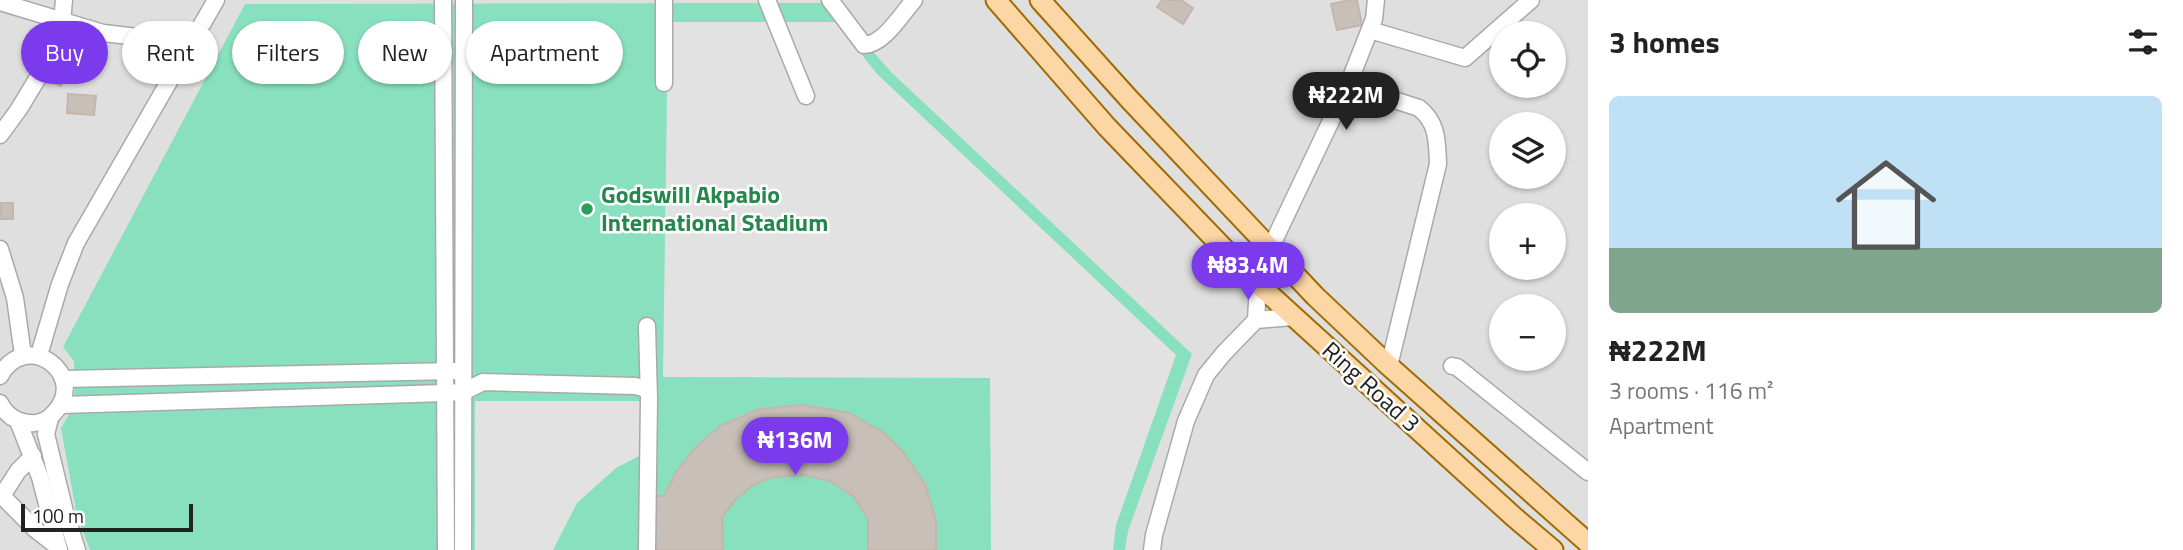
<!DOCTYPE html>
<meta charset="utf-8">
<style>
body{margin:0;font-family:"Titillium Web",sans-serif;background:#f6f6f6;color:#222;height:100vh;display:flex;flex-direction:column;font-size:26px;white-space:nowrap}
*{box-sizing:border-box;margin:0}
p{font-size:23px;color:#767676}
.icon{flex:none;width:38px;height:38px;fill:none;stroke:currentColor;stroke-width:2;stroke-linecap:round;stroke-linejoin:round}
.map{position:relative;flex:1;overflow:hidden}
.panel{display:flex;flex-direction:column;background:#fff;width:595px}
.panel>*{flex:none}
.banner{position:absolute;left:21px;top:21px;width:665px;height:63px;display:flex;gap:14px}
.buttons{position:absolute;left:1489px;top:21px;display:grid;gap:14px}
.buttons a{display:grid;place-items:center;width:77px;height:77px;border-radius:50%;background:#fff;box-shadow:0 2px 5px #0004;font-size:35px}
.scale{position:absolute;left:21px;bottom:18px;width:172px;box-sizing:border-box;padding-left:7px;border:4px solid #222;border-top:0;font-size:19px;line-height:24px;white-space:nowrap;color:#222;-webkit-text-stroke:5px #fff;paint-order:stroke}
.price{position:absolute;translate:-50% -60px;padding:0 16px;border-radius:24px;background:#7c3aed;color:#fff;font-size:23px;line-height:46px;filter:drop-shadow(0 2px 4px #0008)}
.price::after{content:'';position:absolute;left:50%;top:42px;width:21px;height:16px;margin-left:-10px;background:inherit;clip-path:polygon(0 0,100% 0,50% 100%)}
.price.on{background:#222;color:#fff}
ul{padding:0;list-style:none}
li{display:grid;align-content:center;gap:14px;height:371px;padding:0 21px}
li span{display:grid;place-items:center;height:217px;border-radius:10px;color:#555}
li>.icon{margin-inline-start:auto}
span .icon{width:126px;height:126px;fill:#fffc;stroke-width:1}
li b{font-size:30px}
h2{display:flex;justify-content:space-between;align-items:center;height:84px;padding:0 21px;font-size:30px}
.pill{padding:0 24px;border-radius:32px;background:#fff;box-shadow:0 2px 5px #0004;font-size:24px;line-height:63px}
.pill.on{background:#7c3aed;color:#fff}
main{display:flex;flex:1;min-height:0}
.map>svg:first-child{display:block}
.residential{fill:#e0dfdf;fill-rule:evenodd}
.pitch{fill:#88e0be}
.parking{fill:#e2e2e2}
.building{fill:#c7bfb8;stroke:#c4b6ab;stroke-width:2}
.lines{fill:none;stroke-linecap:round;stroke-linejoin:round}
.minor-casing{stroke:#a9a9a9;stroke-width:19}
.major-casing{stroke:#a06b00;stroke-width:23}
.minor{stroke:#fff;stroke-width:16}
.major{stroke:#fcd6a4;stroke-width:19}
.leisure-dot{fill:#2e9e5b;stroke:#fff;stroke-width:2.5}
.labels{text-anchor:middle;stroke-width:5;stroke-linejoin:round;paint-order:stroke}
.leisure-label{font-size:24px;font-weight:bold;fill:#27864d;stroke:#fff;text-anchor:start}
.street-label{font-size:24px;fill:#222;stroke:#fff}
</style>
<main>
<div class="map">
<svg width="1588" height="550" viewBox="0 0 1588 550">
<rect width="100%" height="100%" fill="#f2efe9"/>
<path class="residential" d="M0,0H1588V550H0ZM1502,33H1554V86H1502ZM1502,124H1554V177H1502ZM1502,215H1554V268H1502ZM1502,306H1554V359H1502Z"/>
<path class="pitch" d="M830,3L891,72L1192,354L1128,531L1125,550H90L77,516L61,428L75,404L74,361L63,347L245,4Z"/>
<g class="parking">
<path d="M668,22H836L877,74L1176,355L1116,525L1113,550H991L990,378L663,377Z"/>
<path d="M475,401H644L643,454L616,468L577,503L553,550H475Z"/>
</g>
<g class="building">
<path d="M1162,0H1181L1193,8L1183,24L1157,7Z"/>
<path d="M1350,0H1357L1362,25L1337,30L1331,4Z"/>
<path d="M76,36L88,38L87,43L100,46L97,61L82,58L81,62L72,60Z"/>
<path d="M56,62L68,67L61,86L49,81Z"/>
<path d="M68,94L96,96L94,115L67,113Z"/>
<rect x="1" y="203" width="12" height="16"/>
<path d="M802,405L849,413L884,433L903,452L925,484L936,521V550H868V519L853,496L830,481L805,475L773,477L753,485L735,500L722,517L723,550H651V496H664L676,472L695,448L720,426L759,409Z"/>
</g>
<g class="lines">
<defs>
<g id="minor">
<path d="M443,0L446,550"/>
<path d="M664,0V83"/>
<path d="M767,0L806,96"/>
<path d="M830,0L864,45C883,45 902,14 914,0"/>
<path d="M0,2L103,33L190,43"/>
<path d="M1370,30L1465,58L1531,0"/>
<path d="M1348,85L1419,108C1438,123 1437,142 1438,164L1389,366"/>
<path d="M0,135L19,109L54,51L62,22L64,0"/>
<path d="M0,249L15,298L23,355"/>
<path d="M1270,249L1348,85L1374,19L1376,0"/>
<path d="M1256,320L1258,284"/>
<path d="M647,326L649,399L647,550"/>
<path d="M39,355L60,284L76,243L216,0"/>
<path d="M1452,366L1457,367L1588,472"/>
<path d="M0,376C26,328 90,375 54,413C48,420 39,424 30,423C16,422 6,415 0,403"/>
<path d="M63,379L456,371"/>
<path d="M62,405L445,393L463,392L483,382L635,386L647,389"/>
<path d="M50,418L46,434L65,512L77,550"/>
<path d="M18,421L40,477L59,550"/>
<path d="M2,496L18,471L33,456"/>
<path d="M0,497L2,496L36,530L58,547"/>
<path d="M463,550L464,0"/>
<path d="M1152,550L1154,535L1186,421L1206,375L1224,353L1256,320L1293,317"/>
</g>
<g id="major">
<path d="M996,0L1107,127L1258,284L1514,517L1553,550"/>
<path d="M1040,0L1130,100L1315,296L1389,366L1588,543"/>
</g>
</defs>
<use href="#minor" class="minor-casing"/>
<use href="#major" class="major-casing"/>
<use href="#minor" class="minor"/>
<use href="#major" class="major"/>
</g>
<circle class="leisure-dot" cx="587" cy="209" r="7"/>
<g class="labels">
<g class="leisure-label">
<text x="601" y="203">Godswill Akpabio<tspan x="601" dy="28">International Stadium</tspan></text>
</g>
<g class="street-label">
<text transform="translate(1371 387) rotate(42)" y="8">Ring Road 3</text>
</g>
</g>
</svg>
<div class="buttons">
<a><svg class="icon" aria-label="locate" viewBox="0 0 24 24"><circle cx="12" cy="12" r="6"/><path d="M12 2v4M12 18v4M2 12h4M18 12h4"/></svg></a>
<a><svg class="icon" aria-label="layers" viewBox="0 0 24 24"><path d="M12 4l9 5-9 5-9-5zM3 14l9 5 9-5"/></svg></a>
<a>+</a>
<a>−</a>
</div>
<div class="scale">100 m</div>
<b class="price on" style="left:1346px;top:132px">₦222M</b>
<b class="price" style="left:1248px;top:302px">₦83.4M</b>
<b class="price" style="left:795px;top:477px">₦136M</b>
<div class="banner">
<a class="pill on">Buy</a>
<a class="pill">Rent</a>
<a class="pill">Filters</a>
<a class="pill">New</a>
<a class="pill">Apartment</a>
</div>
</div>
<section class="panel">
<h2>3 homes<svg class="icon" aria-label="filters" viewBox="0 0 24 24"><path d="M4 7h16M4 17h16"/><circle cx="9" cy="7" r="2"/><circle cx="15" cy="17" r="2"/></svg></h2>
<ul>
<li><span style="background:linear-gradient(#bfe0f5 70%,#7fa58c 0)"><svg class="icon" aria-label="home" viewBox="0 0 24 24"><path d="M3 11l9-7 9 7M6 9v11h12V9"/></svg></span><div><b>₦222M</b><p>3 rooms · 116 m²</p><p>Apartment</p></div></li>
</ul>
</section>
</main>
